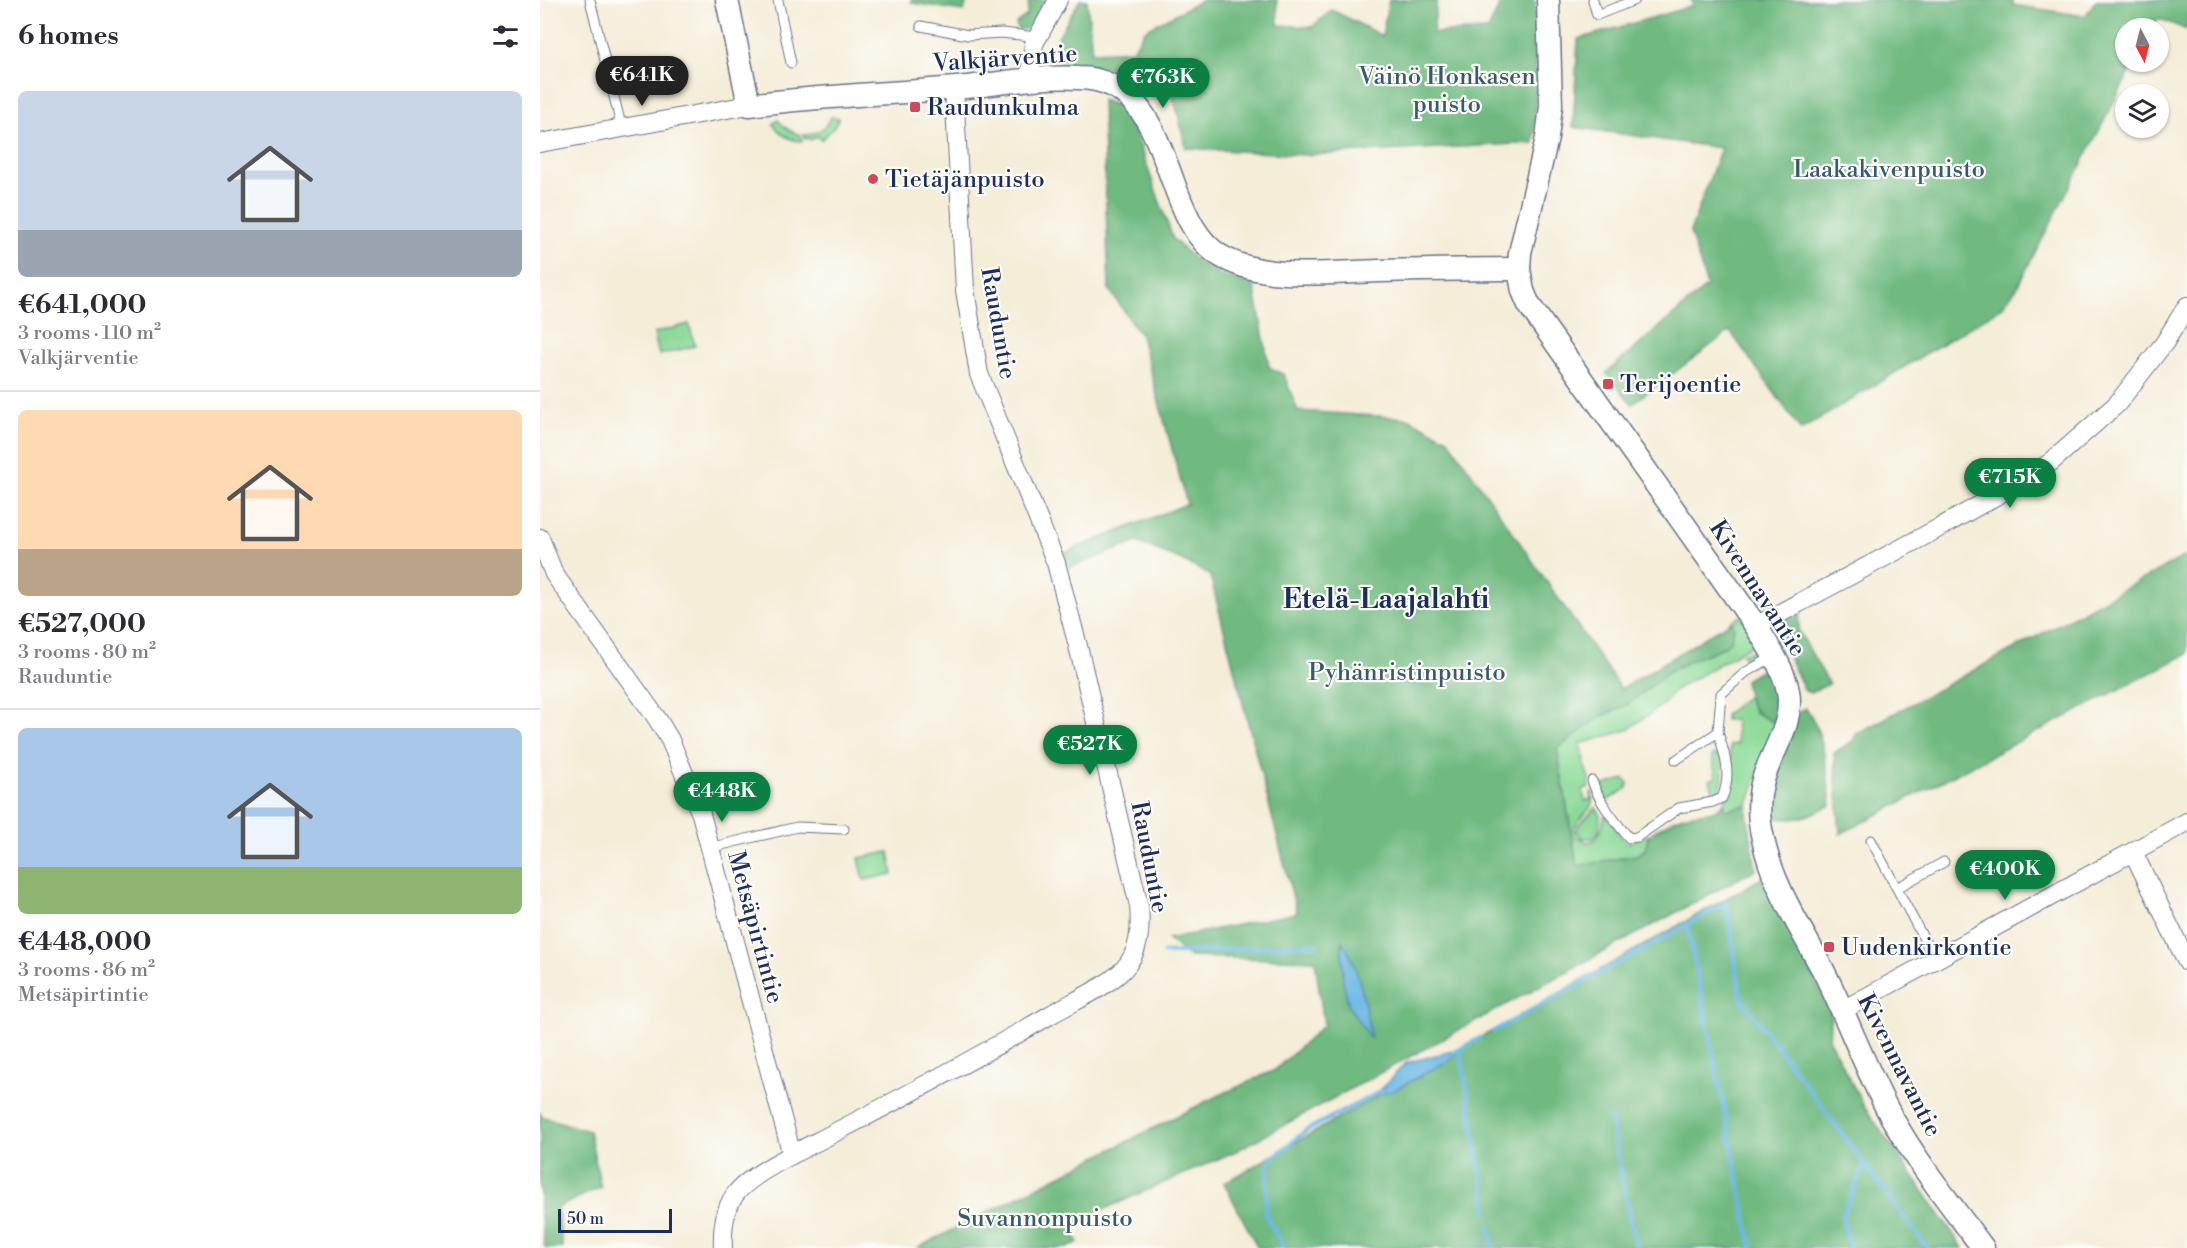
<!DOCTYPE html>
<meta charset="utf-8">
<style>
body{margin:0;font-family:"Libre Bodoni",serif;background:#f7f7f7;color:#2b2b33;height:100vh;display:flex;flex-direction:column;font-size:22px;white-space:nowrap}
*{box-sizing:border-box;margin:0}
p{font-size:20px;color:#7c7c81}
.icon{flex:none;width:33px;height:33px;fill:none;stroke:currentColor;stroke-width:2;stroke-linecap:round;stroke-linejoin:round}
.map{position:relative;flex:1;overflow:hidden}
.side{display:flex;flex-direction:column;background:#fff;width:540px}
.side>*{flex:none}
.needle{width:39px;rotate:173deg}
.controls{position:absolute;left:1575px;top:18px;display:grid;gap:12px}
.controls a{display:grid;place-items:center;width:54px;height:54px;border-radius:50%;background:#fff;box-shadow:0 2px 4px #0004;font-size:30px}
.scale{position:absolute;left:18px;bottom:15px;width:114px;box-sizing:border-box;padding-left:6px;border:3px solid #1b2f5e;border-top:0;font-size:16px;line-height:21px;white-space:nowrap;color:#1b2f5e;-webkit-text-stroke:4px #fdfcf7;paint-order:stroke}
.price{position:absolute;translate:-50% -51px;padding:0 14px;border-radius:21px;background:#0b8043;color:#fff;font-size:20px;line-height:39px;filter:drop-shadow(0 2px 3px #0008)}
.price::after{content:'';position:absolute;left:50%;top:36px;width:18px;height:14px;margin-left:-9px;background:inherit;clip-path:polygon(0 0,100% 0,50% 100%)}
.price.selected{background:#222;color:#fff}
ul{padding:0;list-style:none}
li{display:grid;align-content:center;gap:12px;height:318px;padding:0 18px}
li+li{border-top:2px solid #e1e1e2}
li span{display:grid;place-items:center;height:186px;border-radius:9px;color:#555}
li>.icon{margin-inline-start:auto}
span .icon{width:108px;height:108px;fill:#fffc;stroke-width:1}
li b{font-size:26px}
h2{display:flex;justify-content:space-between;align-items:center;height:72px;padding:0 18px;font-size:26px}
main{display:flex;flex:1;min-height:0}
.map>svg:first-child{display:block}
.green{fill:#8bda98;stroke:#53847b;stroke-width:1.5}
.forest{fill:#70ba80;stroke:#46746f;stroke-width:1.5}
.water{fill:#6ab8e4;stroke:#4274a1;stroke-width:1.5}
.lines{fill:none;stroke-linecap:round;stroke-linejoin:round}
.stream{stroke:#6ab8e4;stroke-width:4.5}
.service-casing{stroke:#677289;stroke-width:11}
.minor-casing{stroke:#677289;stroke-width:20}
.tertiary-casing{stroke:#677289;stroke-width:25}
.service{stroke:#fff;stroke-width:9}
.minor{stroke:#fff;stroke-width:18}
.tertiary{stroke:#fff;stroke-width:22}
.poi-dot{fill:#d1495b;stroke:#fdfcf7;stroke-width:2}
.labels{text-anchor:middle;stroke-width:4.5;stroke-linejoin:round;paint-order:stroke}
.street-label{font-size:24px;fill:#1b2f5e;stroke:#fdfcf7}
.park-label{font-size:24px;fill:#375a6c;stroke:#fdfcf7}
.poi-label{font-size:24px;fill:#1b2f5e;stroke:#fdfcf7;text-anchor:start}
.quarter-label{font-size:27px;font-weight:bold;fill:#1b2f5e;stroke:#fdfcf7}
</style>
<main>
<section class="side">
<h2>6 homes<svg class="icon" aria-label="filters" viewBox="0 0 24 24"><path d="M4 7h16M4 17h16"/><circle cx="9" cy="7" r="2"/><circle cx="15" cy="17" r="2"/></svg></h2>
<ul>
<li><span style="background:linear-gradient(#c9d6e8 75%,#9aa5b1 0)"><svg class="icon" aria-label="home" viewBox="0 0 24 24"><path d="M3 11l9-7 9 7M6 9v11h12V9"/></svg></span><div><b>€641,000</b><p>3 rooms · 110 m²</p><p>Valkjärventie</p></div></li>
<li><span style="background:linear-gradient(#ffd9b3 75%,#b9a48a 0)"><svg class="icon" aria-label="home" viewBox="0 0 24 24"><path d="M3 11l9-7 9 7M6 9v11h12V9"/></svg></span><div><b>€527,000</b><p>3 rooms · 80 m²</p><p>Rauduntie</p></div></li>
<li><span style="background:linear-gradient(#a9c7e8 75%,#8fb573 0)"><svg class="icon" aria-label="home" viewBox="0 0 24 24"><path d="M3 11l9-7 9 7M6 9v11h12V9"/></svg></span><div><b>€448,000</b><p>3 rooms · 86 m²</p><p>Metsäpirtintie</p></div></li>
</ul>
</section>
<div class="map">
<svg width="1647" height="1248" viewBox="0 0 1647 1248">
<rect width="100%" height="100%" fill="#fdfcf7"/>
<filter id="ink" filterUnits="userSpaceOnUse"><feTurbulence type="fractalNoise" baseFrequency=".0167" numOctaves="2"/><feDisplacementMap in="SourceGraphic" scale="12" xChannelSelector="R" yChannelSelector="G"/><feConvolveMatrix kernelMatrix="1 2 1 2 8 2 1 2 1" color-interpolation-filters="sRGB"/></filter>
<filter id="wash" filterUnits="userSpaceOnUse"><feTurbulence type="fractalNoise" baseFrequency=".008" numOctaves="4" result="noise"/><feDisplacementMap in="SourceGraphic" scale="24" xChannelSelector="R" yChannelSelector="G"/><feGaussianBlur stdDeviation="1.35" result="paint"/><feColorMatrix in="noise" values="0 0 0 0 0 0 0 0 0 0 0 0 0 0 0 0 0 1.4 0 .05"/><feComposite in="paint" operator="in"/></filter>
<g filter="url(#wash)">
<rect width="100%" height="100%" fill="#f4edd8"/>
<g class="green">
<path d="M291,117L299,118L293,128L281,140L278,136L270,140L269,138L265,139L264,135C277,134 286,128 291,117Z"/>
<path d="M238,120C245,129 251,132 261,135L262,141C249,140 241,135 233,124Z"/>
<path d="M149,324L155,346L119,355L114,333Z"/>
<path d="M1201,616L1219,643L1213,644L1133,691L1125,703L1087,730L1040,744L1045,759L1043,760L1049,779V787L1042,790L1045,801L1052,799L1051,793L1052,792C1056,809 1042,814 1035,827L1036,836L1047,842L1055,840L1061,830L1065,815C1075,823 1078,836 1088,843L1109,835L1105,850L1097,855L1037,866L1017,749L1058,718L1088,704L1130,671L1149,661L1184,647L1194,629L1192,621Z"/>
<path d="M1222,648L1223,655L1219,660L1209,666L1202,654Z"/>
<path d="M1207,697L1215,713L1234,722L1208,805L1185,811L1184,803L1190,789V745L1197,744L1195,720H1185V715Z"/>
<path d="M1174,754L1181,757C1182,769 1187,788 1174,794L1170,780L1176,777L1172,757Z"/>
<path d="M1084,779L1088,783L1087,788L1067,801L1062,798L1057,787Z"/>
<path d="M1056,808L1060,814L1059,831L1053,838H1042L1037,831L1039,825Z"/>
<path d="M349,852L353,874L324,880L319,858Z"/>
</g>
<g class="forest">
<path d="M371,0H427L424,11L372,3Z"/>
<path d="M489,0H510L495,28L478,30L476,23L487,15Z"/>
<path d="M540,0H547L552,52L593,50L605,30L662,0H737L738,25L772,27L792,10L842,36L849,0H897L893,33L948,30L962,0H994L997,27L994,143L765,155L646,148C643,137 636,100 631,94C613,67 550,65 521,64L518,37Z"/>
<path d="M1151,0H1473V5L1545,16L1556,0H1647V30L1618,18L1613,28H1586V62H1595L1476,289L1461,308L1261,430L1190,331L1092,404L1066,373L1167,286L1150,232L1181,148L1033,127L1038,39L1153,6Z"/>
<path d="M562,100L575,105L586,116L595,132L633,239L655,260L681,275L714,284L729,367L744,375L758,411L868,418L908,439L1081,689L1192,621L1194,629L1191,640L1184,647L1149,661L1130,671L1088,704L1058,718L1017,749L1037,866L1097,855L1105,850L1109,835C1120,827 1130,821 1143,816C1158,811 1174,816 1184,803L1185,810L1208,805L1207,812L1216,869L696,1151L542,1219L532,1229L538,1242L528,1248H377L671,1099L735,1070L784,1025L775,960L650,957L628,939L757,913L670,575L640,559L597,542L529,568L524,553L647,504L601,336L569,289Z"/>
<path d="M1647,555V654L1300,834L1294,753L1313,741L1316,734Z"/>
<path d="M1263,606L1259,619V631L1289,684L1270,693L1265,691L1237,632V624Z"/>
<path d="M1224,669L1232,670L1239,703L1234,722C1211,714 1208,703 1205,680Z"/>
<path d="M1265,708C1284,728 1288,778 1291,805C1265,817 1259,822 1229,817L1231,786L1255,714Z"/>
<path d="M1222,878L1291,1011L1289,1040L1325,1108L1423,1248H718L684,1183Z"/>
<path d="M0,1112L1,1116L49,1131L61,1187L17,1208L23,1248H5L0,1208Z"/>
</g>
<g class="water">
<path d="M802,941C821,969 825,1006 831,1039L809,1007L803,981Z"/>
<path d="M920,1049L912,1059L851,1092L837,1093L866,1063Z"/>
</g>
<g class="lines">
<g class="stream">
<path d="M1147,924L1212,1248"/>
<path d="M624,953L777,944"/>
<path d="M954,1031L1186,903L1201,998L1387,1248"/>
<path d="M920,1049L947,1210"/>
<path d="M915,1052L940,1038"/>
<path d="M1070,1117L1096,1248"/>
<path d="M949,1226L953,1248"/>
<path d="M744,1248L725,1214L729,1161L767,1130L842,1091"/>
<path d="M1310,1248L1302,1218L1324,1164"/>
</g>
</g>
</g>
<g filter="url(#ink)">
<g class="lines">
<defs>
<g id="service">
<path d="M50,0L82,129"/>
<path d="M238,0L251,63"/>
<path d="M1053,0L1057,15L1095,0"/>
<path d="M381,26L428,35L462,33L497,37"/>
<path d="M1136,760L1178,732L1181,694L1206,672L1233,657"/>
<path d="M1052,781C1060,803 1074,820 1089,838L1097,837L1139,808L1173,802L1182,798C1192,775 1185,755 1178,732"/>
<path d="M1331,840L1395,960"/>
<path d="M169,848L257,827L304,829"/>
<path d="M1357,888L1404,862"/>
</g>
<g id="minor">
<path d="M489,81L494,44L518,0"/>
<path d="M0,143L209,105"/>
<path d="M0,538L14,574L118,720L130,740L161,814L252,1155"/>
<path d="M1216,626L1399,528L1484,480L1511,462L1577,404L1625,342L1647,306"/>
<path d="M1593,852L1647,962"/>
<path d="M1301,1011L1647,822"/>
<path d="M183,1248C182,1228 184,1208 197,1192C214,1172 265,1148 290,1135C364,1097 438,1057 510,1015C532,1002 565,988 583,970C600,952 601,929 599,906L539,650L516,563L439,374L425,290L414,88"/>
</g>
<g id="tertiary">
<path d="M187,0L209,105C278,96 347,94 416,88C454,85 501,75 538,78C549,78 563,81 573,86C610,105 623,156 637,192C646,215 657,241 679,255C722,282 790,272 839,271C885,270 932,269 979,269"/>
<path d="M1008,0L1011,106L1007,138L980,253L979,269L983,291L989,305L1216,626C1228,646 1244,669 1248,691C1254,724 1233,748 1224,777C1217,798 1218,818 1223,839C1233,887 1261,928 1283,970C1308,1019 1326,1071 1352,1118C1378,1164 1412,1206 1443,1248"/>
</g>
</defs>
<use href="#service" class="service-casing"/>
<use href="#minor" class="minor-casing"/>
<use href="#tertiary" class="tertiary-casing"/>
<use href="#service" class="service"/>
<use href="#minor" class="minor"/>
<use href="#tertiary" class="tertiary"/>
</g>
</g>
<g class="poi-dot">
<rect x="369" y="101" width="12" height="12" rx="3"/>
<circle cx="333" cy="179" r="6"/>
<rect x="1062" y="378" width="12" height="12" rx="3"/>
<rect x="1283" y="941" width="12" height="12" rx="3"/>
</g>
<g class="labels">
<g class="street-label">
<text transform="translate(465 58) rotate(-4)" y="8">Valkjärventie</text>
<text transform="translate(459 323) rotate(80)" y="8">Rauduntie</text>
<text transform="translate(1218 588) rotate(57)" y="8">Kivennavantie</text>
<text transform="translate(610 857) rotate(79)" y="8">Rauduntie</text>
<text transform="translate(216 927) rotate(75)" y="8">Metsäpirtintie</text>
<text transform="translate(1360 1065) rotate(63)" y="8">Kivennavantie</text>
</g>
<g class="park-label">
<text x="907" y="84">Väinö Honkasen<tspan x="907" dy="28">puisto</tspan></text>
<text x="1349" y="177">Laakakivenpuisto</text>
<text x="867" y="680">Pyhänristinpuisto</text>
<text x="505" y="1226">Suvannonpuisto</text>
</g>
<g class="poi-label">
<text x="387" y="115">Raudunkulma</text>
<text x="345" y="187">Tietäjänpuisto</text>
<text x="1080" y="392">Terijoentie</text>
<text x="1301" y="955">Uudenkirkontie</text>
</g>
<g class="quarter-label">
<text x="846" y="608">Etelä-Laajalahti</text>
</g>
</g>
</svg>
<div class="controls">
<a><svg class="needle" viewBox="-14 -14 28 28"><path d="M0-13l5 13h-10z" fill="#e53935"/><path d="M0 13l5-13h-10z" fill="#7c7c81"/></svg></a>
<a><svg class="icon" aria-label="layers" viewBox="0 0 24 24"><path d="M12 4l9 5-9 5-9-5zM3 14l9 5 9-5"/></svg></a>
</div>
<div class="scale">50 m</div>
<b class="price selected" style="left:102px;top:107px">€641K</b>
<b class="price" style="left:623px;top:109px">€763K</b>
<b class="price" style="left:1470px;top:509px">€715K</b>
<b class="price" style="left:550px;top:776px">€527K</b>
<b class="price" style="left:182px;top:823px">€448K</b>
<b class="price" style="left:1465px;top:901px">€400K</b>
</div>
</main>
